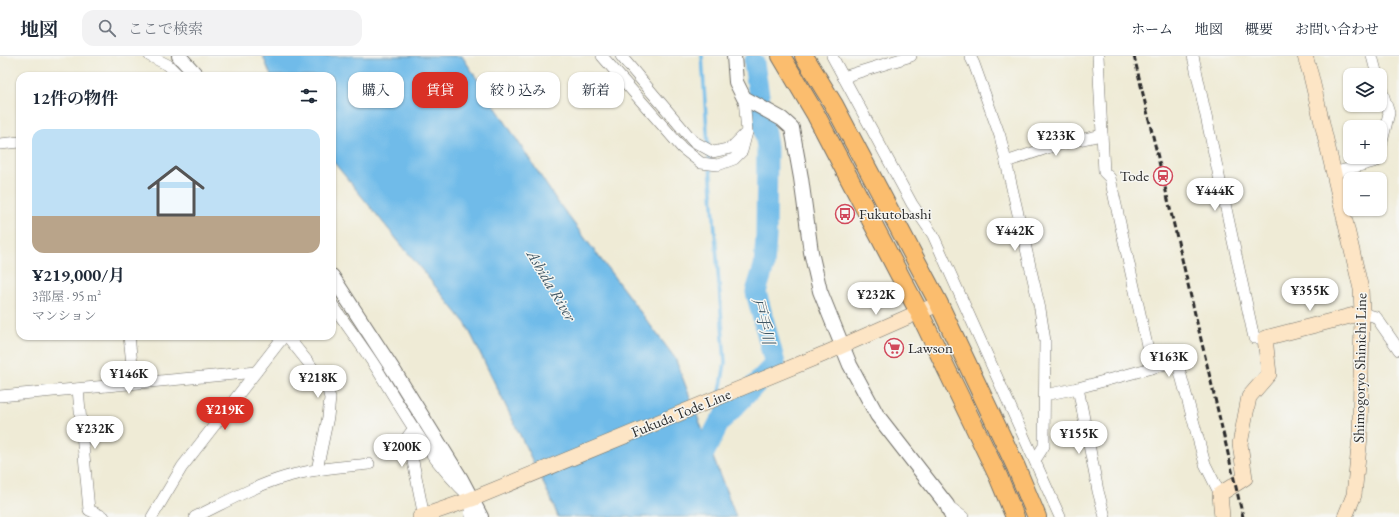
<!DOCTYPE html>
<html lang="ja">
<meta charset="utf-8">
<style>
body{margin:0;font-family:"EB Garamond","Noto Serif JP",serif;background:#f2f2f3;color:#1f2937;height:100vh;display:flex;flex-direction:column;font-size:15px;white-space:nowrap}
*{box-sizing:border-box;margin:0}
p{font-size:13px;color:#747a83}
.icon{flex:none;width:22px;height:22px;fill:none;stroke:currentColor;stroke-width:2;stroke-linecap:round;stroke-linejoin:round}
.map{position:relative;flex:1;overflow:hidden}
.drawer{position:absolute;left:16px;top:16px;width:320px;height:268px;display:flex;flex-direction:column;background:#fff;border-radius:12px;box-shadow:0 1px 3px #0004}
.drawer>*{flex:none}
.banner{position:absolute;left:348px;top:16px;width:380px;height:36px;display:flex;gap:8px}
.fabs{position:absolute;left:1343px;top:12px;display:grid;gap:8px}
.fabs a{display:grid;place-items:center;width:44px;height:44px;border-radius:8px;background:#fff;box-shadow:0 1px 3px #0004;font-size:20px}
.price{position:absolute;translate:-50% -34px;padding:0 9px;border-radius:14px;background:#fff;color:#222;font-size:13px;line-height:26px;filter:drop-shadow(0 1px 2px #0008)}
.price::after{content:'';position:absolute;left:50%;top:24px;width:12px;height:9px;margin-left:-6px;background:inherit;clip-path:polygon(0 0,100% 0,50% 100%)}
.price.active{background:#d93025;color:#fff}
ul{padding:0;list-style:none}
li{display:grid;align-content:center;gap:8px;height:212px;padding:0 16px}
li span{display:grid;place-items:center;height:124px;border-radius:12px;color:#555}
li>.icon{margin-inline-start:auto}
span .icon{width:72px;height:72px;fill:#fffc;stroke-width:1}
li b{font-size:17px}
h2{display:flex;justify-content:space-between;align-items:center;height:48px;padding:0 16px;font-size:17px}
.tag{padding:0 14px;border-radius:12px;background:#fff;box-shadow:0 1px 3px #0004;font-size:14px;line-height:36px}
.tag.active{background:#d93025;color:#fff}
header{display:flex;align-items:center;gap:24px;box-sizing:border-box;height:56px;padding:0 20px;background:#fff;border-bottom:1px solid #e0e1e3}
header strong{font-size:19px}
nav{display:flex;gap:22px;margin-inline-start:auto;font-size:14px}
.search{width:280px;height:36px;background:#f2f2f3;display:flex;align-items:center;gap:10px;box-sizing:border-box;padding:0 14px;border-radius:12px;color:#747a83;font-size:15px}
.map>svg:first-child{display:block}
.water{fill:#6fbbe9;stroke:#4d738a}
.lines{fill:none;stroke-linecap:round;stroke-linejoin:round}
.stream{stroke:#6fbbe9;stroke-width:3.5}
.river{stroke:#6fbbe9;stroke-width:21}
.minor-casing{stroke:#706e67;stroke-width:12}
.tertiary-casing{stroke:#706e67;stroke-width:16}
.secondary-casing{stroke:#706e67;stroke-width:16}
.trunk-casing{stroke:#706e67;stroke-width:20}
.minor{stroke:#fff;stroke-width:11}
.tertiary{stroke:#fff;stroke-width:14}
.secondary{stroke:#fde5c5;stroke-width:15}
.trunk{stroke:#fbbd6e;stroke-width:18}
.rail{stroke:#2b2b2b;stroke-width:3;stroke-dasharray:6 3;stroke-linecap:butt}
.labels{text-anchor:middle;stroke-width:3;stroke-linejoin:round;paint-order:stroke}
.poi-label{font-size:15px;fill:#2b2b2b;stroke:#f6f6f2;text-anchor:start}
.street-label{font-size:15px;fill:#2b2b2b;stroke:#f6f6f2}
.water-label{font-size:16px;font-style:italic;fill:#3f5664;stroke:#f6f6f2}
</style>
<header>
<strong>地図</strong>
<div class="search"><svg class="icon" aria-label="search" viewBox="0 0 24 24"><circle cx="10" cy="10" r="6"/><path d="M15 15l6 6"/></svg>ここで検索</div>
<nav><a>ホーム</a><a>地図</a><a>概要</a><a>お問い合わせ</a></nav>
</header>
<div class="map">
<svg width="1399" height="461" viewBox="0 0 1399 461">
<rect width="100%" height="100%" fill="#f6f6f2"/>
<filter id="ink" filterUnits="userSpaceOnUse"><feTurbulence type="fractalNoise" baseFrequency=".025" numOctaves="2"/><feDisplacementMap in="SourceGraphic" scale="8" xChannelSelector="R" yChannelSelector="G"/><feConvolveMatrix kernelMatrix="1 2 1 2 8 2 1 2 1" color-interpolation-filters="sRGB"/></filter>
<filter id="wash" filterUnits="userSpaceOnUse"><feTurbulence type="fractalNoise" baseFrequency=".012" numOctaves="4" result="noise"/><feDisplacementMap in="SourceGraphic" scale="16" xChannelSelector="R" yChannelSelector="G"/><feGaussianBlur stdDeviation="0.9" result="paint"/><feColorMatrix in="noise" values="0 0 0 0 0 0 0 0 0 0 0 0 0 0 0 0 0 1.4 0 .05"/><feComposite in="paint" operator="in"/></filter>
<g filter="url(#wash)">
<rect width="100%" height="100%" fill="#efebd6"/>
<path class="water" d="M263,0H462L557,145L675,302L736,461H558L551,443L466,268L332,104V20H271Z"/>
<g class="lines">
<g class="stream">
<path d="M702,0L708,91"/>
<path d="M709,97L725,307L720,336"/>
<path d="M706,387L716,364L719,346"/>
</g>
<path class="river" d="M695,415L719,367L775,308L756,236L764,210L766,181L767,91L754,7"/>
</g>
</g>
<g filter="url(#ink)">
<g class="lines">
<defs>
<g id="minor">
<path d="M150,0L168,9L179,20"/>
<path d="M602,0L682,92L701,107L718,109L734,103L742,95L747,76L744,42"/>
<path d="M621,0L693,85L713,96L731,92L747,76"/>
<path d="M832,0L912,148L933,179L1060,461"/>
<path d="M970,0L974,8L1000,80L1040,253L1045,285L1044,390L1037,401L1034,402"/>
<path d="M1098,0L1104,116L1110,122L1152,312"/>
<path d="M1193,0L1254,282H1265"/>
<path d="M1372,0L1377,19"/>
<path d="M843,21L911,0"/>
<path d="M1380,29L1389,57L1380,94"/>
<path d="M0,88L20,86"/>
<path d="M1006,106L1056,89L1102,79"/>
<path d="M1333,117L1377,105L1378,101"/>
<path d="M332,248C347,270 363,291 377,313C405,359 432,407 472,443L470,454L471,461"/>
<path d="M1362,257L1376,261L1399,294"/>
<path d="M129,280L134,327"/>
<path d="M287,280L327,330L330,342L328,361L317,414"/>
<path d="M1078,332L1098,435L1105,461"/>
<path d="M78,333L89,454L104,461"/>
<path d="M1045,339L1078,332L1177,305L1205,408L1220,438"/>
<path d="M0,340L256,316"/>
<path d="M414,372L408,380L424,461"/>
<path d="M947,449L963,461"/>
<path d="M152,461L182,411L284,280"/>
<path d="M195,461C224,447 254,430 285,421C312,413 341,411 369,408"/>
</g>
<g id="tertiary">
<path d="M179,0L197,20"/>
<path d="M734,0L736,26L744,42L782,63L792,72L801,122L811,196L820,235L850,309L877,359L947,449L952,461"/>
<path d="M332,220L394,315L461,423L481,461"/>
</g>
<g id="secondary">
<path d="M1305,0L1311,20L1361,233L1362,257L1360,381L1354,439L1345,461"/>
<path d="M420,461L472,443L824,298L919,256L939,248"/>
<path d="M1222,461L1220,438L1245,422L1240,388L1249,341L1269,318L1265,282L1362,257"/>
</g>
<g id="trunk">
<path d="M781,0L816,59L919,256L998,420L1015,461"/>
<path d="M804,0L834,49L939,248L1016,411L1037,461"/>
</g>
</defs>
<use href="#minor" class="minor-casing"/>
<use href="#tertiary" class="tertiary-casing"/>
<use href="#secondary" class="secondary-casing"/>
<use href="#trunk" class="trunk-casing"/>
<use href="#minor" class="minor"/>
<use href="#tertiary" class="tertiary"/>
<use href="#secondary" class="secondary"/>
<use href="#trunk" class="trunk"/>
<path class="rail" d="M1134,0L1243,461"/>
</g>
</g>
<defs>
<symbol id="station-ring" viewBox="-11 -11 22 22"><circle r="9.5" fill="#f6f6f2" stroke="#d1495b" stroke-width="1.5"/><path d="M-3-6H3Q5-6 5-4V2Q5 4 3 4L4.5 6H3L1.5 4h-3L-3 6H-4.5L-3 4Q-5 4-5 2V-4Q-5-6-3-6ZM-3.5-4v3h7v-3ZM-3.5 1v1.5H-2V1ZM2 1v1.5H3.5V1Z" fill="#d1495b"/></symbol>
<symbol id="bus-ring" viewBox="-11 -11 22 22"><circle r="9.5" fill="#f6f6f2" stroke="#d1495b" stroke-width="1.5"/><path d="M-5-6H5V4H4V6H2V4H-2V6H-4V4H-5ZM-3.5-4V0h7V-4ZM-3.5 1.2v1.5H-2V1.2ZM2 1.2v1.5H3.5V1.2Z" fill="#d1495b"/></symbol>
<symbol id="supermarket-ring" viewBox="-11 -11 22 22"><circle r="9.5" fill="#f6f6f2" stroke="#d1495b" stroke-width="1.5"/><path d="M-6-5.5h2.5l.6 2H6L4.5 2H-2.5L-4.4-4H-6ZM-1.5 3.2a1.3 1.3 0 1 0 .1 0ZM3 3.2a1.3 1.3 0 1 0 .1 0Z" fill="#d1495b"/></symbol>
</defs>
<g fill-rule="evenodd">
<use href="#station-ring" x="1152" y="109" width="22" height="22"/>
<use href="#bus-ring" x="834" y="147" width="22" height="22"/>
<use href="#supermarket-ring" x="883" y="281" width="22" height="22"/>
</g>
<g class="labels">
<g class="poi-label">
<text x="1149" y="125" text-anchor="end">Tode</text>
<text x="859" y="163">Fukutobashi</text>
<text x="908" y="297">Lawson</text>
</g>
<g class="street-label">
<text transform="translate(1360 312) rotate(-89)" y="5">Shimogoryo Shinichi Line</text>
<text transform="translate(681 357) rotate(-22)" y="5">Fukuda Tode Line</text>
</g>
<g class="water-label">
<text transform="translate(552 229) rotate(59)" y="6">Ashida River</text>
<text transform="translate(764 265) rotate(76)" y="6">戸手川</text>
</g>
</g>
</svg>
<div class="fabs">
<a><svg class="icon" aria-label="layers" viewBox="0 0 24 24"><path d="M12 4l9 5-9 5-9-5zM3 14l9 5 9-5"/></svg></a>
<a>+</a>
<a>−</a>
</div>
<b class="price" style="left:1056px;top:101px">¥233K</b>
<b class="price" style="left:1215px;top:156px">¥444K</b>
<b class="price" style="left:1015px;top:196px">¥442K</b>
<b class="price" style="left:1310px;top:256px">¥355K</b>
<b class="price" style="left:876px;top:260px">¥232K</b>
<b class="price" style="left:1169px;top:322px">¥163K</b>
<b class="price" style="left:129px;top:339px">¥146K</b>
<b class="price" style="left:318px;top:343px">¥218K</b>
<b class="price active" style="left:225px;top:375px">¥219K</b>
<b class="price" style="left:95px;top:394px">¥232K</b>
<b class="price" style="left:1079px;top:399px">¥155K</b>
<b class="price" style="left:402px;top:412px">¥200K</b>
<div class="banner">
<a class="tag">購入</a>
<a class="tag active">賃貸</a>
<a class="tag">絞り込み</a>
<a class="tag">新着</a>
</div>
<section class="drawer">
<h2>12件の物件<svg class="icon" aria-label="filters" viewBox="0 0 24 24"><path d="M4 7h16M4 17h16"/><circle cx="9" cy="7" r="2"/><circle cx="15" cy="17" r="2"/></svg></h2>
<ul>
<li><span style="background:linear-gradient(#bfe0f5 70%,#b9a48a 0)"><svg class="icon" aria-label="home" viewBox="0 0 24 24"><path d="M3 11l9-7 9 7M6 9v11h12V9"/></svg></span><div><b>¥219,000/月</b><p>3部屋 · 95 m²</p><p>マンション</p></div></li>
</ul>
</section>
</div>
